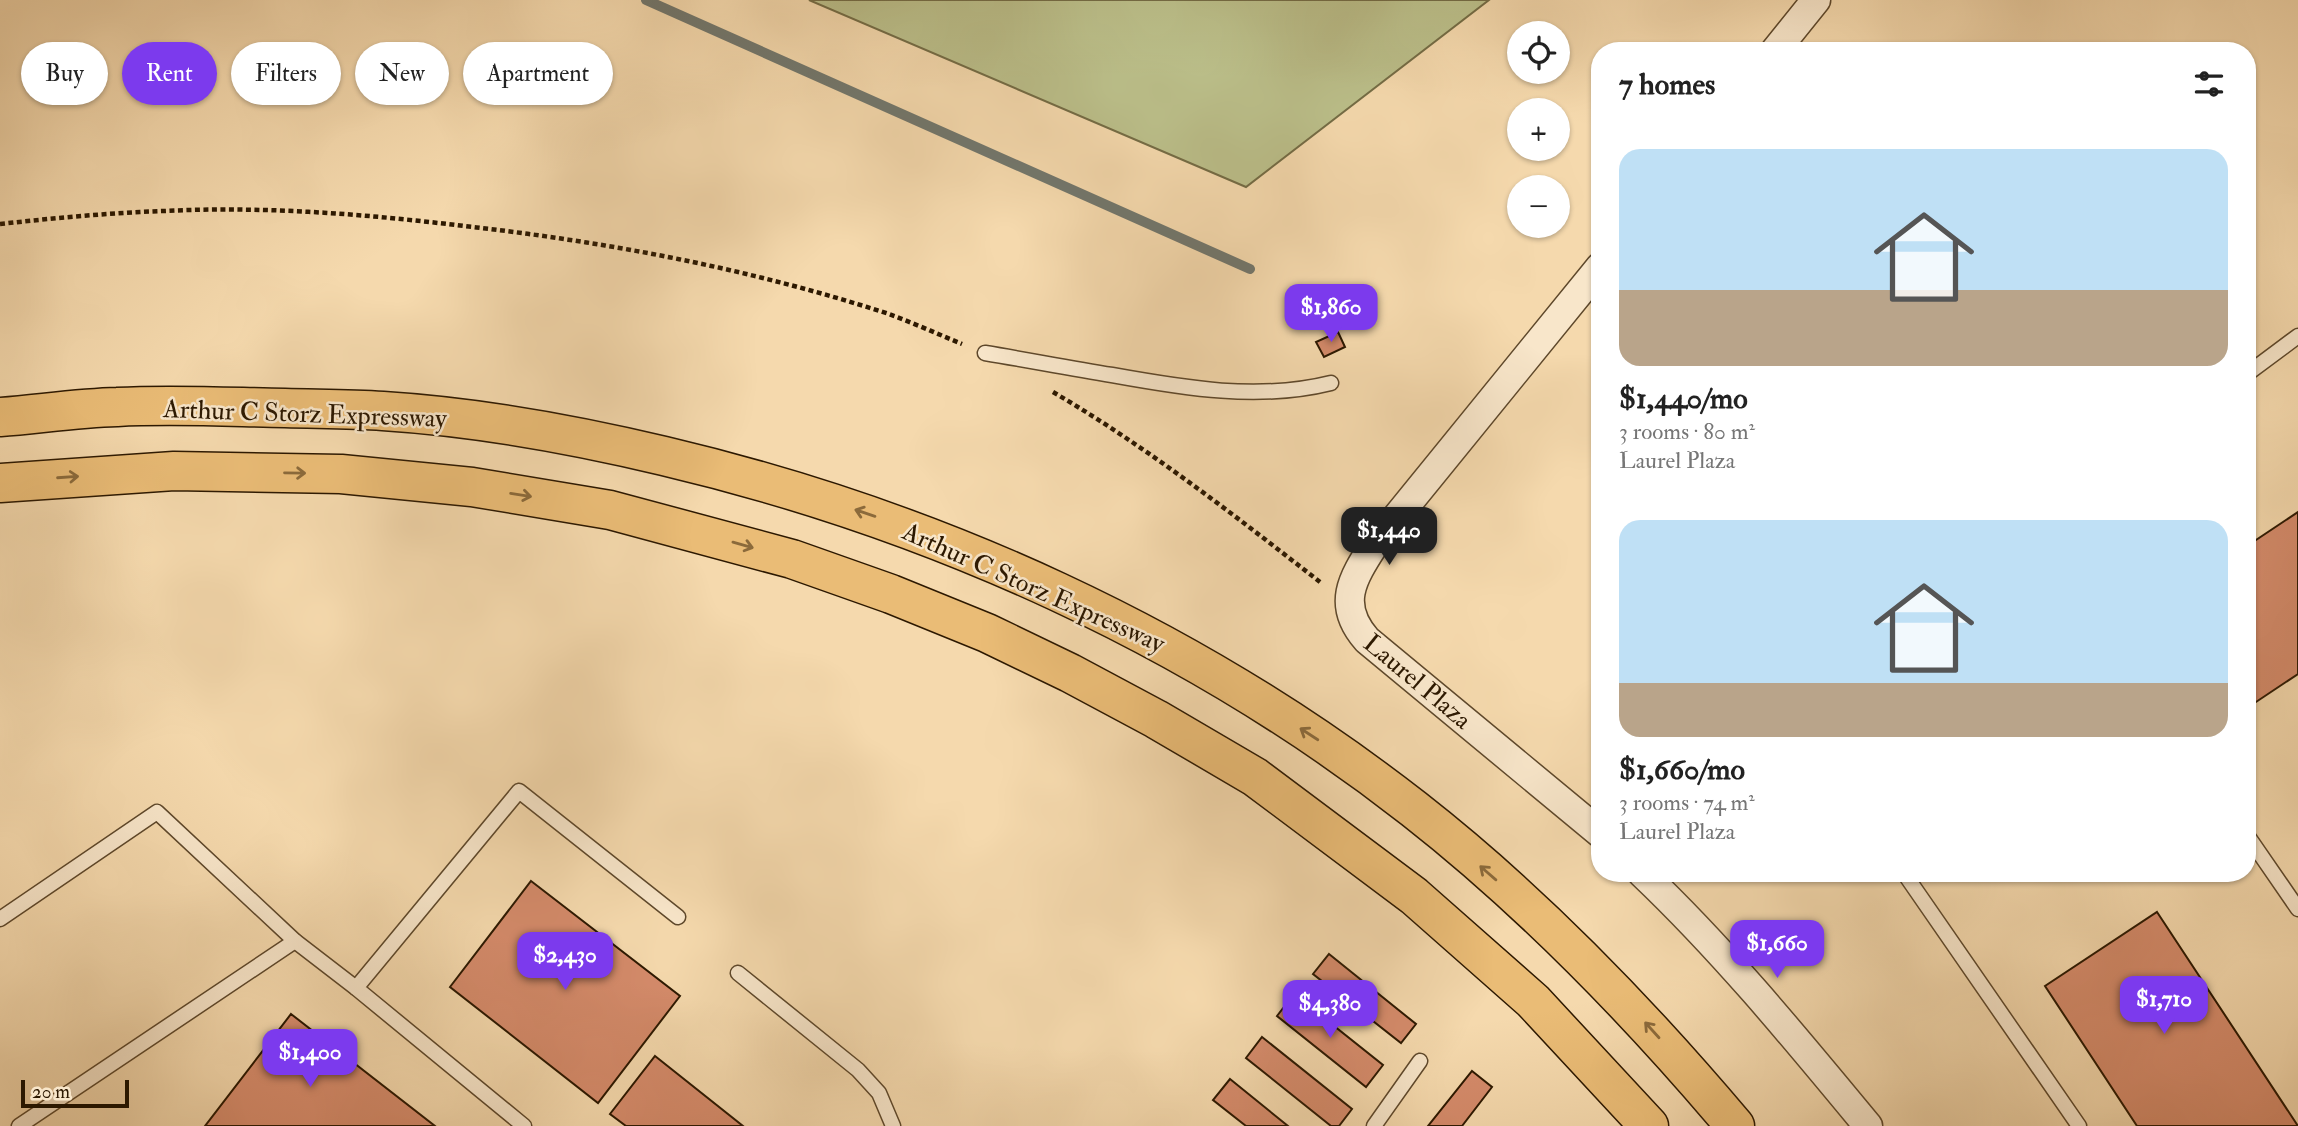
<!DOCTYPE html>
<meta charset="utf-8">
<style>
body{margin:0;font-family:"IM FELL Double Pica",serif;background:#f2f2f2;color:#222;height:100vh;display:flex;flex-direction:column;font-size:26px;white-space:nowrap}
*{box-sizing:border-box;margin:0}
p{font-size:23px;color:#767676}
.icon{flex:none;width:38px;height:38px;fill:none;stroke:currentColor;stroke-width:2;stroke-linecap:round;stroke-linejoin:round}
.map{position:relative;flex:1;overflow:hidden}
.sheet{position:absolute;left:1591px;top:42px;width:665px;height:840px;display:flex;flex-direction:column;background:#fff;border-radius:28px;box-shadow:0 2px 5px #0004}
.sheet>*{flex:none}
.top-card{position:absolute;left:21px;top:42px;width:665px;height:63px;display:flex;gap:14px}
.buttons{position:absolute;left:1507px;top:21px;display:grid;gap:14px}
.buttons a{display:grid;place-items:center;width:63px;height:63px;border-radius:50%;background:#fff;box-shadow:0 2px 5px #0004;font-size:35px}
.scale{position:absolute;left:21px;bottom:18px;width:108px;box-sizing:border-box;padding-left:7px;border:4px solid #2c1800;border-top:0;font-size:19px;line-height:24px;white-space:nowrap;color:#2c1800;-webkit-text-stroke:5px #f8e6ca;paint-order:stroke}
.price{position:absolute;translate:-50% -60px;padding:0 16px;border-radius:14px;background:#7c3aed;color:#fff;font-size:23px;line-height:46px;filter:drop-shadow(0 2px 4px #0008)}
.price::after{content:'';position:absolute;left:50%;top:42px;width:21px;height:16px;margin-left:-10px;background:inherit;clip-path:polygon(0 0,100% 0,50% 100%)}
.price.current{background:#222;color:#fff}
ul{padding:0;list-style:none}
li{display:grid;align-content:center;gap:14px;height:371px;padding:0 28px}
li span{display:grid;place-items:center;height:217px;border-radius:21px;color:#555}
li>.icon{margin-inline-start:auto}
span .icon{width:126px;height:126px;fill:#fffc;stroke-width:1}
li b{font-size:30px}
h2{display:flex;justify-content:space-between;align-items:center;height:84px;padding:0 28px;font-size:30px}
.chip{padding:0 24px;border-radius:32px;background:#fff;box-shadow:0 2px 5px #0004;font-size:24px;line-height:63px}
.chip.current{background:#7c3aed;color:#fff}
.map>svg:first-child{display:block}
.pitch{fill:#bbbf8a;stroke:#746c45;stroke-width:2}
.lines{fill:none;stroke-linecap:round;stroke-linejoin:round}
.stream{stroke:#72776d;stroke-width:10}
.building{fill:#d58b6b;stroke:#2c1800;stroke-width:2}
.service-casing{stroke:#5e482b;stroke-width:17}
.minor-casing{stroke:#5e482b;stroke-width:31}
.motorway-casing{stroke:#2c1800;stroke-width:41}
.path{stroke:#2c1800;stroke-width:4.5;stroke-dasharray:5 3.5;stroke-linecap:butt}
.service{stroke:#f8e6ca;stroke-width:14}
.minor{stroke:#f8e6ca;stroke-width:28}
.motorway{stroke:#eabc76;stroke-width:38}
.oneway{stroke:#8b6a3b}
.labels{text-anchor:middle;stroke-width:5;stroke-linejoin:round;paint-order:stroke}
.street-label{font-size:26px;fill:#2c1800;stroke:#f8e6ca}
</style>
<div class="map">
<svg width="2298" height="1126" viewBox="0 0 2298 1126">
<rect width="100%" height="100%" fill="#f5d9ad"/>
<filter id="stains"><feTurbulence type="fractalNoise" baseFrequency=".00286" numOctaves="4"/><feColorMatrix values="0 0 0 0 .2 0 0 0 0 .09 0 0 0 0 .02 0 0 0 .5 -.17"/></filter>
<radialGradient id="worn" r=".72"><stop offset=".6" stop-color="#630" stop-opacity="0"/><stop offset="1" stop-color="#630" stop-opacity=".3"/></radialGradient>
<path class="pitch" d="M809,0H1489L1246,187Z"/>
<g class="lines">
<path class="stream" d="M646,0L1250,269"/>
</g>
<g class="building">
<path d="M1338,332L1345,347L1324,357L1316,342Z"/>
<path d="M2298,512V674L2247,708V546Z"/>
<path d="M531,881L680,996L598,1103L450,987Z"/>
<path d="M2157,912L2298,1126H2137L2045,986Z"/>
<path d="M1329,954L1416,1024L1401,1043L1313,974Z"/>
<path d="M1294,994L1383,1065L1366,1087L1277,1016Z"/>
<path d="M291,1014L435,1126H205Z"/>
<path d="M1262,1037L1352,1109L1339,1126H1331L1246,1058Z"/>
<path d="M655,1056L743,1126H626L610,1114Z"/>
<path d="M1472,1071L1492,1087L1462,1126H1428Z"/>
<path d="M1230,1079L1288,1126H1246L1213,1100Z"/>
</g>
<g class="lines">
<defs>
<g id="service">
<path d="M985,353C1027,360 1069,368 1112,375C1184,388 1259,401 1331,383"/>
<path d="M2247,374L2298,336"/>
<path d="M2247,835L2298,909"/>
<path d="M1904,873L2079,1126"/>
<path d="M0,919L157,812L295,941L356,988"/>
<path d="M738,973L858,1070L879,1093L893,1126"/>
<path d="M19,1126L295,941"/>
<path d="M524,1126L356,988L519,791L678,917"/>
<path d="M1374,1126L1420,1061"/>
</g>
<g id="minor">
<path d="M1775,51L1816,0"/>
<path d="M1600,267L1374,545C1352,579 1336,605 1367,640L1600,833"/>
<path d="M1642,873C1724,951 1796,1039 1868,1126"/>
</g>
<g id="motorway">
<path d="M0,417C39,414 78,408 117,407C173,404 229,407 285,408C317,409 350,409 383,411C477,417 572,434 664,456C935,520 1194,637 1414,809C1533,902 1638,1011 1735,1126"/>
<path d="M0,483L174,471L341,474L472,487L610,510L792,559L891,594L987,633L1070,673L1156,719L1255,777L1414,896L1533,1001L1649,1126"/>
</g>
</defs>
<use href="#service" class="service-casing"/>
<use href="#minor" class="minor-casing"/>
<use href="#motorway" class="motorway-casing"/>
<g class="path">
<path d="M0,224C54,218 109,213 164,211C264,206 365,214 464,226C608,242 751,269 889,314C913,323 938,334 962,344"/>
<path d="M1053,392C1147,447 1234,515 1320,582"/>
</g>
<use href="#service" class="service"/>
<use href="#minor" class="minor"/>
<use href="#motorway" class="motorway"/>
</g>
<defs><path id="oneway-shaft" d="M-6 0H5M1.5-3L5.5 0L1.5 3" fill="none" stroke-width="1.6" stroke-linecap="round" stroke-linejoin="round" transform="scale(1.75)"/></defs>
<g class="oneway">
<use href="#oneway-shaft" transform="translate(295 473) rotate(1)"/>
<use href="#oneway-shaft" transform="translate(68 477) rotate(-4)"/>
<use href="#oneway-shaft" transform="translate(521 495) rotate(9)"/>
<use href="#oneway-shaft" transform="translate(865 513) rotate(-161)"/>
<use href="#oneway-shaft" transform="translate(743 545) rotate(16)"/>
<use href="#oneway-shaft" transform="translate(1309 734) rotate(-147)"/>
<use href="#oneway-shaft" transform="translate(1488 873) rotate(-139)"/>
<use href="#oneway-shaft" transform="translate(1652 1030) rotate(-132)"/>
</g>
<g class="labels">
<g class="street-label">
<text transform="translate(305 413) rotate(2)" y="9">Arthur C Storz Expressway</text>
<text transform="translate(1034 587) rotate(24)" y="9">Arthur C Storz Expressway</text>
<text transform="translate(1418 681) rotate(40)" y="9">Laurel Plaza</text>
</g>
</g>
<rect width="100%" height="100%" filter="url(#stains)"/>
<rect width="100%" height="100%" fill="url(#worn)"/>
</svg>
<div class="buttons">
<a><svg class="icon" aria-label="locate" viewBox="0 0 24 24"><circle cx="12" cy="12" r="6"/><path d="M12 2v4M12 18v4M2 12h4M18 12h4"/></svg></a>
<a>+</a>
<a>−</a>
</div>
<div class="scale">20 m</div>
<b class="price" style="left:1331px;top:344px">$1,860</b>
<b class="price current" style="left:1389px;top:567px">$1,440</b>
<b class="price" style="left:1777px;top:980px">$1,660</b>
<b class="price" style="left:565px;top:992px">$2,430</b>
<b class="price" style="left:2164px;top:1036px">$1,710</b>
<b class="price" style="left:1330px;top:1040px">$4,380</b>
<b class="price" style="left:310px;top:1089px">$1,400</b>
<div class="top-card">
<a class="chip">Buy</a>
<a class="chip current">Rent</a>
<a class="chip">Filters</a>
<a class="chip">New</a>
<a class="chip">Apartment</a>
</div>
<section class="sheet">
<h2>7 homes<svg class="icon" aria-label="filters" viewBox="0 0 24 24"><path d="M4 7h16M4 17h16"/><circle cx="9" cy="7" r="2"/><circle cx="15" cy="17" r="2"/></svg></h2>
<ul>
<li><span style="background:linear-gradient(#bfe0f5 65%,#b9a48a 0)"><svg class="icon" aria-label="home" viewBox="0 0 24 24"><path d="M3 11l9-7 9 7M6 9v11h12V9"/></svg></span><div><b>$1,440/mo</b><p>3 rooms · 80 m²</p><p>Laurel Plaza</p></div></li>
<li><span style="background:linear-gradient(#bfe0f5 75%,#b9a48a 0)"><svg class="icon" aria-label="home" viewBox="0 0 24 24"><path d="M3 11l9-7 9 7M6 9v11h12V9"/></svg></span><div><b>$1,660/mo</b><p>3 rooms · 74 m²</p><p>Laurel Plaza</p></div></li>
</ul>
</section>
</div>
